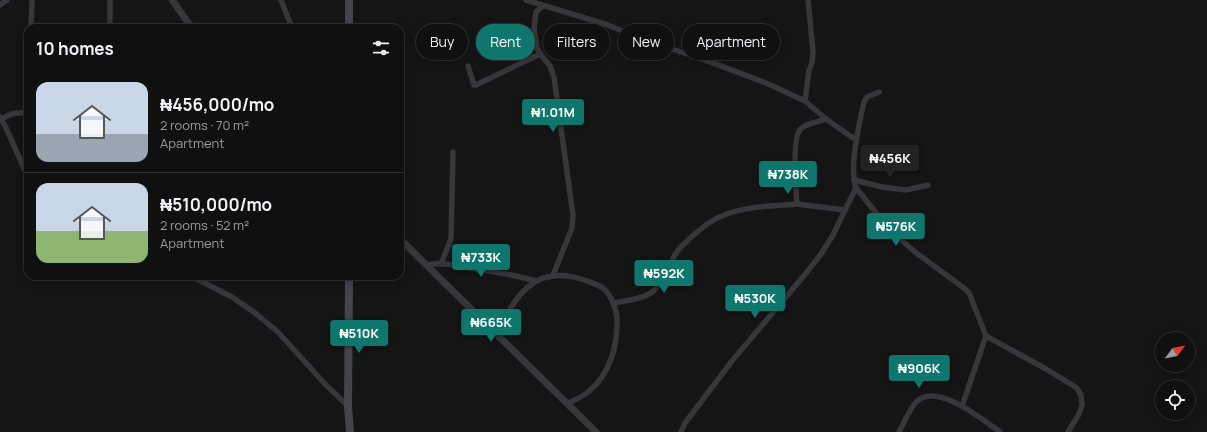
<!DOCTYPE html>
<meta charset="utf-8">
<style>
body{margin:0;font-family:Manrope,sans-serif;background:#191919;color:#f1f3f6;height:100vh;display:flex;flex-direction:column;font-size:15px;white-space:nowrap}
*{box-sizing:border-box;margin:0}
p{font-size:13px;color:#9c9d9f}
.icon{flex:none;width:22px;height:22px;fill:none;stroke:currentColor;stroke-width:2;stroke-linecap:round;stroke-linejoin:round}
.map{position:relative;flex:1;overflow:hidden}
.side{position:absolute;left:24px;top:24px;width:380px;height:256px;display:flex;flex-direction:column;background:#101010;border-radius:12px;box-shadow:0 2px 10px #0003,0 0 0 1px #303030}
.side>*{flex:none}
.top-card{position:absolute;left:416px;top:24px;width:380px;height:36px;display:flex;gap:8px}
.needle{width:26px;rotate:58deg}
.buttons{position:absolute;left:1155px;top:332px;display:grid;gap:8px}
.buttons a{display:grid;place-items:center;width:40px;height:40px;border-radius:50%;background:#101010;box-shadow:0 2px 10px #0003,0 0 0 1px #303030;font-size:20px}
.price{position:absolute;translate:-50% -34px;padding:0 9px;border-radius:4px;background:#0f766e;color:#fff;font-size:13px;line-height:26px;filter:drop-shadow(0 1px 2px #0008)}
.price::after{content:'';position:absolute;left:50%;top:24px;width:12px;height:9px;margin-left:-6px;background:inherit;clip-path:polygon(0 0,100% 0,50% 100%)}
.price.current{background:#222;color:#fff}
ul{padding:0;list-style:none}
li{display:flex;align-items:center;gap:12px;height:100px;padding:0 12px}
li+li{border-top:1px solid #303030}
li span{display:grid;place-items:center;flex:none;width:112px;height:80px;border-radius:12px;color:#555}
li>.icon{margin-inline-start:auto}
span .icon{width:48px;height:48px;fill:#fffc;stroke-width:1}
li b{font-size:17px}
h2{display:flex;justify-content:space-between;align-items:center;height:48px;padding:0 12px;font-size:17px}
.pill{padding:0 14px;border-radius:18px;background:#101010;box-shadow:0 2px 10px #0003,0 0 0 1px #303030;font-size:14px;line-height:36px}
.pill.current{background:#0f766e;color:#fff}
.map>svg:first-child{display:block}
.lines{fill:none;stroke-linecap:round;stroke-linejoin:round}
.minor{stroke:#36363b;stroke-width:5.5}
.tertiary{stroke:#36363b;stroke-width:7}
.secondary{stroke:#44454a;stroke-width:8}
</style>
<div class="map">
<svg width="1207" height="432" viewBox="0 0 1207 432">
<rect width="100%" height="100%" fill="#151516"/>
<g class="lines">
<g class="minor">
<path d="M281,0L292,28"/>
<path d="M526,0L605,24L649,42L697,57L766,83L805,101L826,119L856,140"/>
<path d="M0,5L7,0"/>
<path d="M543,6L536,12L534,29L537,48L542,56L550,66L554,77L573,215L572,228L553,275"/>
<path d="M31,28L32,0"/>
<path d="M110,28V0"/>
<path d="M468,66L474,85H476L540,54"/>
<path d="M879,92L867,97L864,102C859,124 849,168 856,188L891,231L915,252L964,288L969,293L986,336L962,406"/>
<path d="M805,101L809,70L812,63L813,51L808,0"/>
<path d="M0,117L6,128L28,177"/>
<path d="M1,119C10,114 18,111 28,114"/>
<path d="M826,119C818,122 805,123 800,130C792,138 796,191 797,204L845,210L856,188"/>
<path d="M854,180L882,187L906,190L928,185"/>
<path d="M441,264L451,239L453,152"/>
<path d="M427,265C441,262 455,265 469,268C492,271 514,275 536,281"/>
<path d="M191,276L232,297L255,313L278,332L325,384L348,406"/>
<path d="M497,335C514,296 535,263 584,280C599,285 607,287 613,303"/>
<path d="M986,336L1046,369L1077,388L1081,395L1082,405L1079,414L1068,432"/>
<path d="M567,404C574,400 582,397 588,392C610,375 618,345 617,318C617,313 615,308 613,303C625,301 638,300 649,294C664,286 668,260 681,247C691,237 708,221 722,216C745,206 772,206 797,204"/>
<path d="M681,432L685,423L732,361L807,272L821,254L833,235L845,210"/>
<path d="M899,432C904,423 909,410 916,402C936,381 983,420 1000,432"/>
</g>
<g class="tertiary">
<path d="M172,0L192,28"/>
<path d="M400,239L596,432"/>
</g>
<g class="secondary">
<path d="M349,0V28"/>
<path d="M349,276L348,406L350,432"/>
</g>
</g>
</svg>
<div class="buttons">
<a><svg class="needle" viewBox="-14 -14 28 28"><path d="M0-13l5 13h-10z" fill="#e53935"/><path d="M0 13l5-13h-10z" fill="#9c9d9f"/></svg></a>
<a><svg class="icon" aria-label="locate" viewBox="0 0 24 24"><circle cx="12" cy="12" r="6"/><path d="M12 2v4M12 18v4M2 12h4M18 12h4"/></svg></a>
</div>
<b class="price" style="left:553px;top:133px">₦1.01M</b>
<b class="price current" style="left:890px;top:179px">₦456K</b>
<b class="price" style="left:788px;top:195px">₦738K</b>
<b class="price" style="left:896px;top:247px">₦576K</b>
<b class="price" style="left:481px;top:278px">₦733K</b>
<b class="price" style="left:664px;top:294px">₦592K</b>
<b class="price" style="left:755px;top:319px">₦530K</b>
<b class="price" style="left:491px;top:343px">₦665K</b>
<b class="price" style="left:359px;top:354px">₦510K</b>
<b class="price" style="left:919px;top:389px">₦906K</b>
<div class="top-card">
<a class="pill">Buy</a>
<a class="pill current">Rent</a>
<a class="pill">Filters</a>
<a class="pill">New</a>
<a class="pill">Apartment</a>
</div>
<section class="side">
<h2>10 homes<svg class="icon" aria-label="filters" viewBox="0 0 24 24"><path d="M4 7h16M4 17h16"/><circle cx="9" cy="7" r="2"/><circle cx="15" cy="17" r="2"/></svg></h2>
<ul>
<li><span style="background:linear-gradient(#c9d6e8 65%,#9aa5b1 0)"><svg class="icon" aria-label="home" viewBox="0 0 24 24"><path d="M3 11l9-7 9 7M6 9v11h12V9"/></svg></span><div><b>₦456,000/mo</b><p>2 rooms · 70 m²</p><p>Apartment</p></div></li>
<li><span style="background:linear-gradient(#c9d6e8 60%,#8fb573 0)"><svg class="icon" aria-label="home" viewBox="0 0 24 24"><path d="M3 11l9-7 9 7M6 9v11h12V9"/></svg></span><div><b>₦510,000/mo</b><p>2 rooms · 52 m²</p><p>Apartment</p></div></li>
</ul>
</section>
</div>
